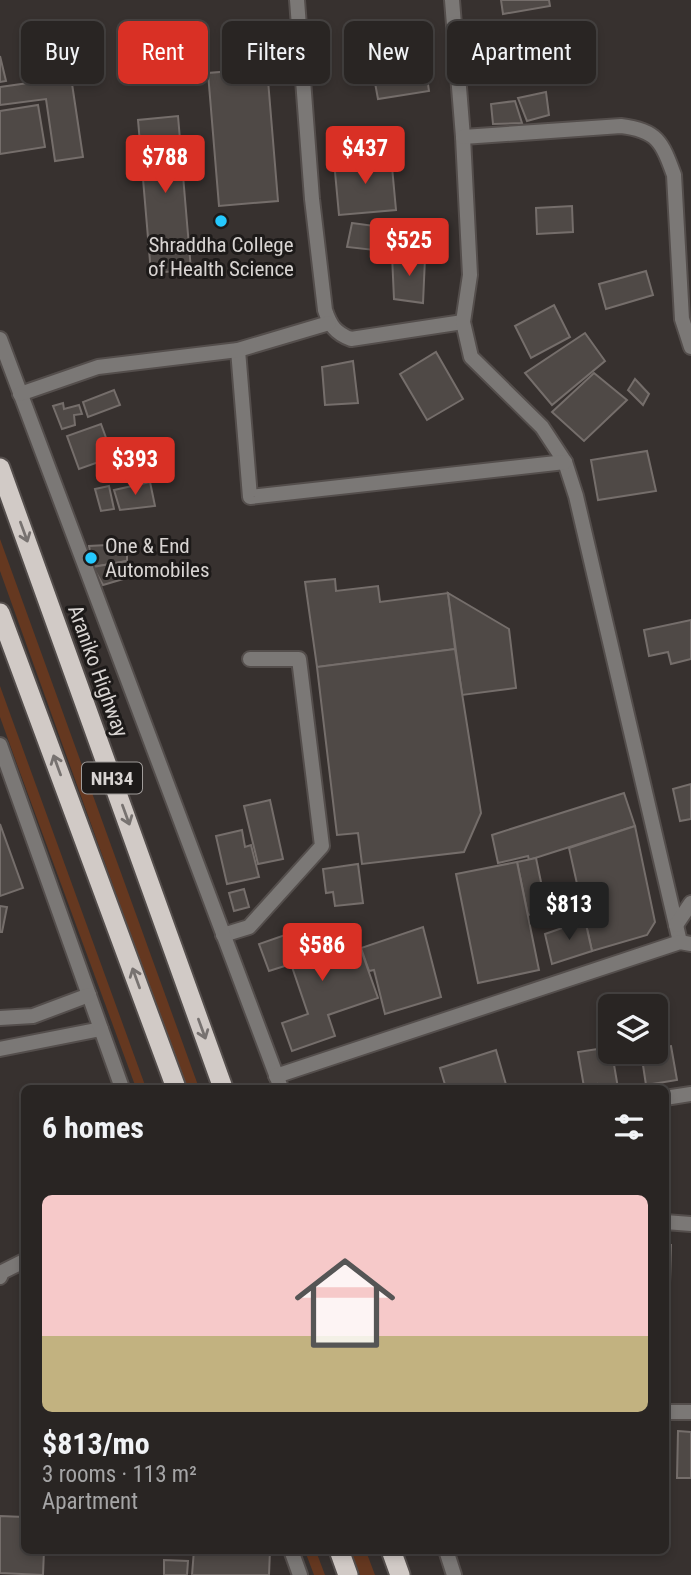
<!DOCTYPE html>
<meta charset="utf-8">
<style>
body{margin:0;font-family:"Roboto Condensed",sans-serif;background:#312d2b;color:#f1f3f6;height:100vh;display:flex;flex-direction:column;font-size:26px;white-space:nowrap}
*{box-sizing:border-box;margin:0}
p{font-size:23px;color:#a5a5a6}
.icon{flex:none;width:38px;height:38px;fill:none;stroke:currentColor;stroke-width:2;stroke-linecap:round;stroke-linejoin:round}
.map{position:relative;flex:1;overflow:hidden}
.details{position:absolute;left:21px;top:1085px;width:648px;height:469px;display:flex;flex-direction:column;background:#292523;border-radius:10px;box-shadow:0 4px 10px #0003,0 0 0 2px #454241}
.details>*{flex:none}
.top-card{position:absolute;left:21px;top:21px;width:649px;height:63px;display:flex;gap:14px}
.tools{position:absolute;left:598px;top:994px;display:grid;gap:14px}
.tools a{display:grid;place-items:center;width:70px;height:70px;border-radius:10px;background:#292523;box-shadow:0 4px 10px #0003,0 0 0 2px #454241;font-size:35px}
.price{position:absolute;translate:-50% -60px;padding:0 16px;border-radius:7px;background:#d93025;color:#fff;font-size:23px;line-height:46px;filter:drop-shadow(0 2px 4px #0008)}
.price::after{content:'';position:absolute;left:50%;top:42px;width:21px;height:16px;margin-left:-10px;background:inherit;clip-path:polygon(0 0,100% 0,50% 100%)}
.price.current{background:#222;color:#fff}
ul{padding:0;list-style:none}
li{display:grid;align-content:center;gap:14px;height:371px;padding:0 21px}
li span{display:grid;place-items:center;height:217px;border-radius:10px;color:#555}
li>.icon{margin-inline-start:auto}
span .icon{width:126px;height:126px;fill:#fffc;stroke-width:1}
li b{font-size:30px}
h2{display:flex;justify-content:space-between;align-items:center;height:84px;padding:0 21px;font-size:30px}
.chip{padding:0 24px;border-radius:10px;background:#292523;box-shadow:0 4px 10px #0003,0 0 0 2px #454241;font-size:24px;line-height:63px}
.chip.current{background:#d93025;color:#fff}
.map>svg:first-child{display:block}
.green{fill:#653820}
.building{fill:#4f4946;stroke:#756e6b;stroke-width:2}
.lines{fill:none;stroke-linecap:round;stroke-linejoin:round}
.service-casing{stroke:#544e4c;stroke-width:18}
.minor-casing{stroke:#544e4c;stroke-width:18}
.trunk-casing{stroke:#544e4c;stroke-width:23}
.service{stroke:#7b7876;stroke-width:14}
.minor{stroke:#7b7876;stroke-width:14}
.trunk{stroke:#d1cac6;stroke-width:19}
.oneway{stroke:#777270}
.poi-dot{fill:#25c9fe;stroke:#1d1a19;stroke-width:2.5}
.labels{text-anchor:middle;stroke-width:6;stroke-linejoin:round;paint-order:stroke}
.shield{fill:#1d1a19;stroke:#a09c9a;stroke-width:2}
.shield-label{font-size:19px;font-weight:bold;fill:#d8d4d2}
.poi-label{font-size:21px;fill:#d8d4d2;stroke:#1d1a19}
.street-label{font-size:21px;fill:#d8d4d2;stroke:#1d1a19}
</style>
<div class="map">
<svg width="691" height="1575" viewBox="0 0 691 1575">
<rect width="100%" height="100%" fill="#37312f"/>
<g class="green">
<path d="M0,539L199,1088H186L0,571Z"/>
<path d="M0,686L146,1088H136L18,767L0,717Z"/>
<path d="M305,1551H316L325,1575H314Z"/>
<path d="M351,1551H366L375,1575H360Z"/>
</g>
<g class="building">
<path d="M501,0H549L550,6L503,14Z"/>
<path d="M0,56L6,81L0,82Z"/>
<path d="M425,64L429,91L378,99L373,72Z"/>
<path d="M267,68L278,201L219,206L208,73Z"/>
<path d="M71,77L83,157L55,161L46,99L0,105V87Z"/>
<path d="M546,92L549,115L527,121L518,98Z"/>
<path d="M515,101L522,123L493,124L491,104Z"/>
<path d="M38,105L45,147L0,154V111Z"/>
<path d="M178,116L191,270L151,273L138,120Z"/>
<path d="M391,156L396,210L339,215L334,161Z"/>
<path d="M572,206L573,232L537,234L536,208Z"/>
<path d="M352,223L375,226L374,250L347,247Z"/>
<path d="M392,255L425,258L423,303L394,299Z"/>
<path d="M646,271L653,295L606,309L599,284Z"/>
<path d="M554,305L570,337L531,358L515,326Z"/>
<path d="M585,333L605,361L552,405L525,373Z"/>
<path d="M436,352L463,399L427,420L400,374Z"/>
<path d="M353,361L358,403L325,405L322,367Z"/>
<path d="M594,373L627,400L584,441L552,412Z"/>
<path d="M635,379L649,394L643,405L628,390Z"/>
<path d="M114,390L120,405L88,417L83,402Z"/>
<path d="M63,403L64,409L79,405L82,414L74,415L75,425L62,429L53,406Z"/>
<path d="M101,424L113,457L79,469L67,436Z"/>
<path d="M647,451L656,491L598,500L591,460Z"/>
<path d="M150,482L155,506L120,510L114,490Z"/>
<path d="M109,486L114,509L101,511L95,489Z"/>
<path d="M127,544V561L93,567L89,546Z"/>
<path d="M127,561L130,577L103,585L93,567Z"/>
<path d="M335,579L336,591L378,586L380,602L448,593L455,649L317,667L305,582Z"/>
<path d="M448,593L509,629L516,688L462,695Z"/>
<path d="M691,620V659L671,664L668,652L649,656L644,630Z"/>
<path d="M455,649L481,813L464,852L362,864L358,833L337,835L317,667Z"/>
<path d="M691,784V819L680,821L673,789Z"/>
<path d="M624,793L635,826L529,860L528,856L498,863L492,835Z"/>
<path d="M270,800L283,859L258,864L244,806Z"/>
<path d="M0,824L23,888L0,896Z"/>
<path d="M635,826L655,922L647,935L592,951L569,848Z"/>
<path d="M242,830L245,847L251,845L259,877L227,884L216,836Z"/>
<path d="M536,858L547,911L528,915L517,862Z"/>
<path d="M517,862L539,970L478,983L456,874Z"/>
<path d="M358,864L363,903L335,906L333,892L326,893L323,869Z"/>
<path d="M244,889L249,907L234,911L229,893Z"/>
<path d="M0,906L7,907L2,932H0Z"/>
<path d="M585,920L592,951L552,964L545,934Z"/>
<path d="M423,927L441,997L385,1014L374,970L369,971L361,948Z"/>
<path d="M354,930L378,998L328,1015L335,1036L292,1051L282,1023L308,1014L291,964L269,971L259,944L285,935L291,952Z"/>
<path d="M671,1046L677,1080L646,1085L641,1052H656V1048Z"/>
<path d="M611,1047L618,1088H598L597,1084L584,1087L578,1052Z"/>
<path d="M496,1050L507,1088H446L440,1068Z"/>
<path d="M665,1245H671L670,1283H665Z"/>
<path d="M665,1324H670L667,1398H665Z"/>
<path d="M678,1431L691,1432V1478H677Z"/>
<path d="M0,1516L24,1517V1550H44L43,1575L0,1573Z"/>
<path d="M194,1550H270L269,1575H192Z"/>
<path d="M164,1560L188,1561L187,1575H164Z"/>
</g>
<g class="lines">
<defs>
<g id="service">
<path d="M223,935L249,927L322,846L299,659H250"/>
<path d="M0,1049L101,1029"/>
<path d="M665,1222L691,1224"/>
<path d="M665,1412H691"/>
</g>
<g id="minor">
<path d="M297,0L312,199L325,310C330,325 335,333 351,339L463,322"/>
<path d="M452,0L463,137L470,275L463,322L471,357L542,427L565,462L576,496L680,942"/>
<path d="M463,137L621,126C657,130 662,142 674,175L682,319L691,347"/>
<path d="M0,339L281,1088"/>
<path d="M238,350L250,497L565,462"/>
<path d="M20,394L98,367L238,350L329,323"/>
<path d="M0,745L122,1088"/>
<path d="M676,925L691,903"/>
<path d="M0,1018L33,1016L89,995"/>
<path d="M276,1076L680,942L691,944"/>
<path d="M665,1098L691,1094"/>
<path d="M0,1277L2,1272L24,1261"/>
<path d="M291,1550L300,1575"/>
<path d="M446,1550L454,1575"/>
</g>
<g id="trunk">
<path d="M0,468L223,1088"/>
<path d="M0,613L176,1088"/>
<path d="M339,1550L348,1575"/>
<path d="M391,1550L400,1575"/>
</g>
</defs>
<use href="#service" class="service-casing"/>
<use href="#minor" class="minor-casing"/>
<use href="#trunk" class="trunk-casing"/>
<use href="#service" class="service"/>
<use href="#minor" class="minor"/>
<use href="#trunk" class="trunk"/>
</g>
<defs><path id="oneway-shaft" d="M-6 0H5M1.5-3L5.5 0L1.5 3" fill="none" stroke-width="1.6" stroke-linecap="round" stroke-linejoin="round" transform="scale(1.75)"/></defs>
<g class="oneway">
<use href="#oneway-shaft" transform="translate(24 532) rotate(70)"/>
<use href="#oneway-shaft" transform="translate(57 765) rotate(-110)"/>
<use href="#oneway-shaft" transform="translate(126 815) rotate(70)"/>
<use href="#oneway-shaft" transform="translate(136 978) rotate(-110)"/>
<use href="#oneway-shaft" transform="translate(202 1029) rotate(70)"/>
</g>
<g class="poi-dot">
<circle cx="221" cy="221" r="7"/>
<circle cx="91" cy="558" r="7"/>
</g>
<g class="labels">
<rect class="shield" x="82" y="762.5" width="60" height="31" rx="5"/>
<g class="shield-label">
<text x="112" y="785">NH34</text>
</g>
<g class="poi-label">
<text x="221" y="252">Shraddha College<tspan x="221" dy="24">of Health Science</tspan></text>
<text x="105" y="553" text-anchor="start">One &amp; End<tspan x="105" dy="24">Automobiles</tspan></text>
</g>
<g class="street-label">
<text transform="translate(98 671) rotate(70)" y="7">Araniko Highway</text>
</g>
</g>
</svg>
<div class="tools">
<a><svg class="icon" aria-label="layers" viewBox="0 0 24 24"><path d="M12 4l9 5-9 5-9-5zM3 14l9 5 9-5"/></svg></a>
</div>
<b class="price" style="left:365px;top:186px">$437</b>
<b class="price" style="left:165px;top:195px">$788</b>
<b class="price" style="left:409px;top:278px">$525</b>
<b class="price" style="left:135px;top:497px">$393</b>
<b class="price current" style="left:569px;top:942px">$813</b>
<b class="price" style="left:322px;top:983px">$586</b>
<div class="top-card">
<a class="chip">Buy</a>
<a class="chip current">Rent</a>
<a class="chip">Filters</a>
<a class="chip">New</a>
<a class="chip">Apartment</a>
</div>
<section class="details">
<h2>6 homes<svg class="icon" aria-label="filters" viewBox="0 0 24 24"><path d="M4 7h16M4 17h16"/><circle cx="9" cy="7" r="2"/><circle cx="15" cy="17" r="2"/></svg></h2>
<ul>
<li><span style="background:linear-gradient(#f6c9c9 65%,#c2b280 0)"><svg class="icon" aria-label="home" viewBox="0 0 24 24"><path d="M3 11l9-7 9 7M6 9v11h12V9"/></svg></span><div><b>$813/mo</b><p>3 rooms · 113 m²</p><p>Apartment</p></div></li>
</ul>
</section>
</div>
